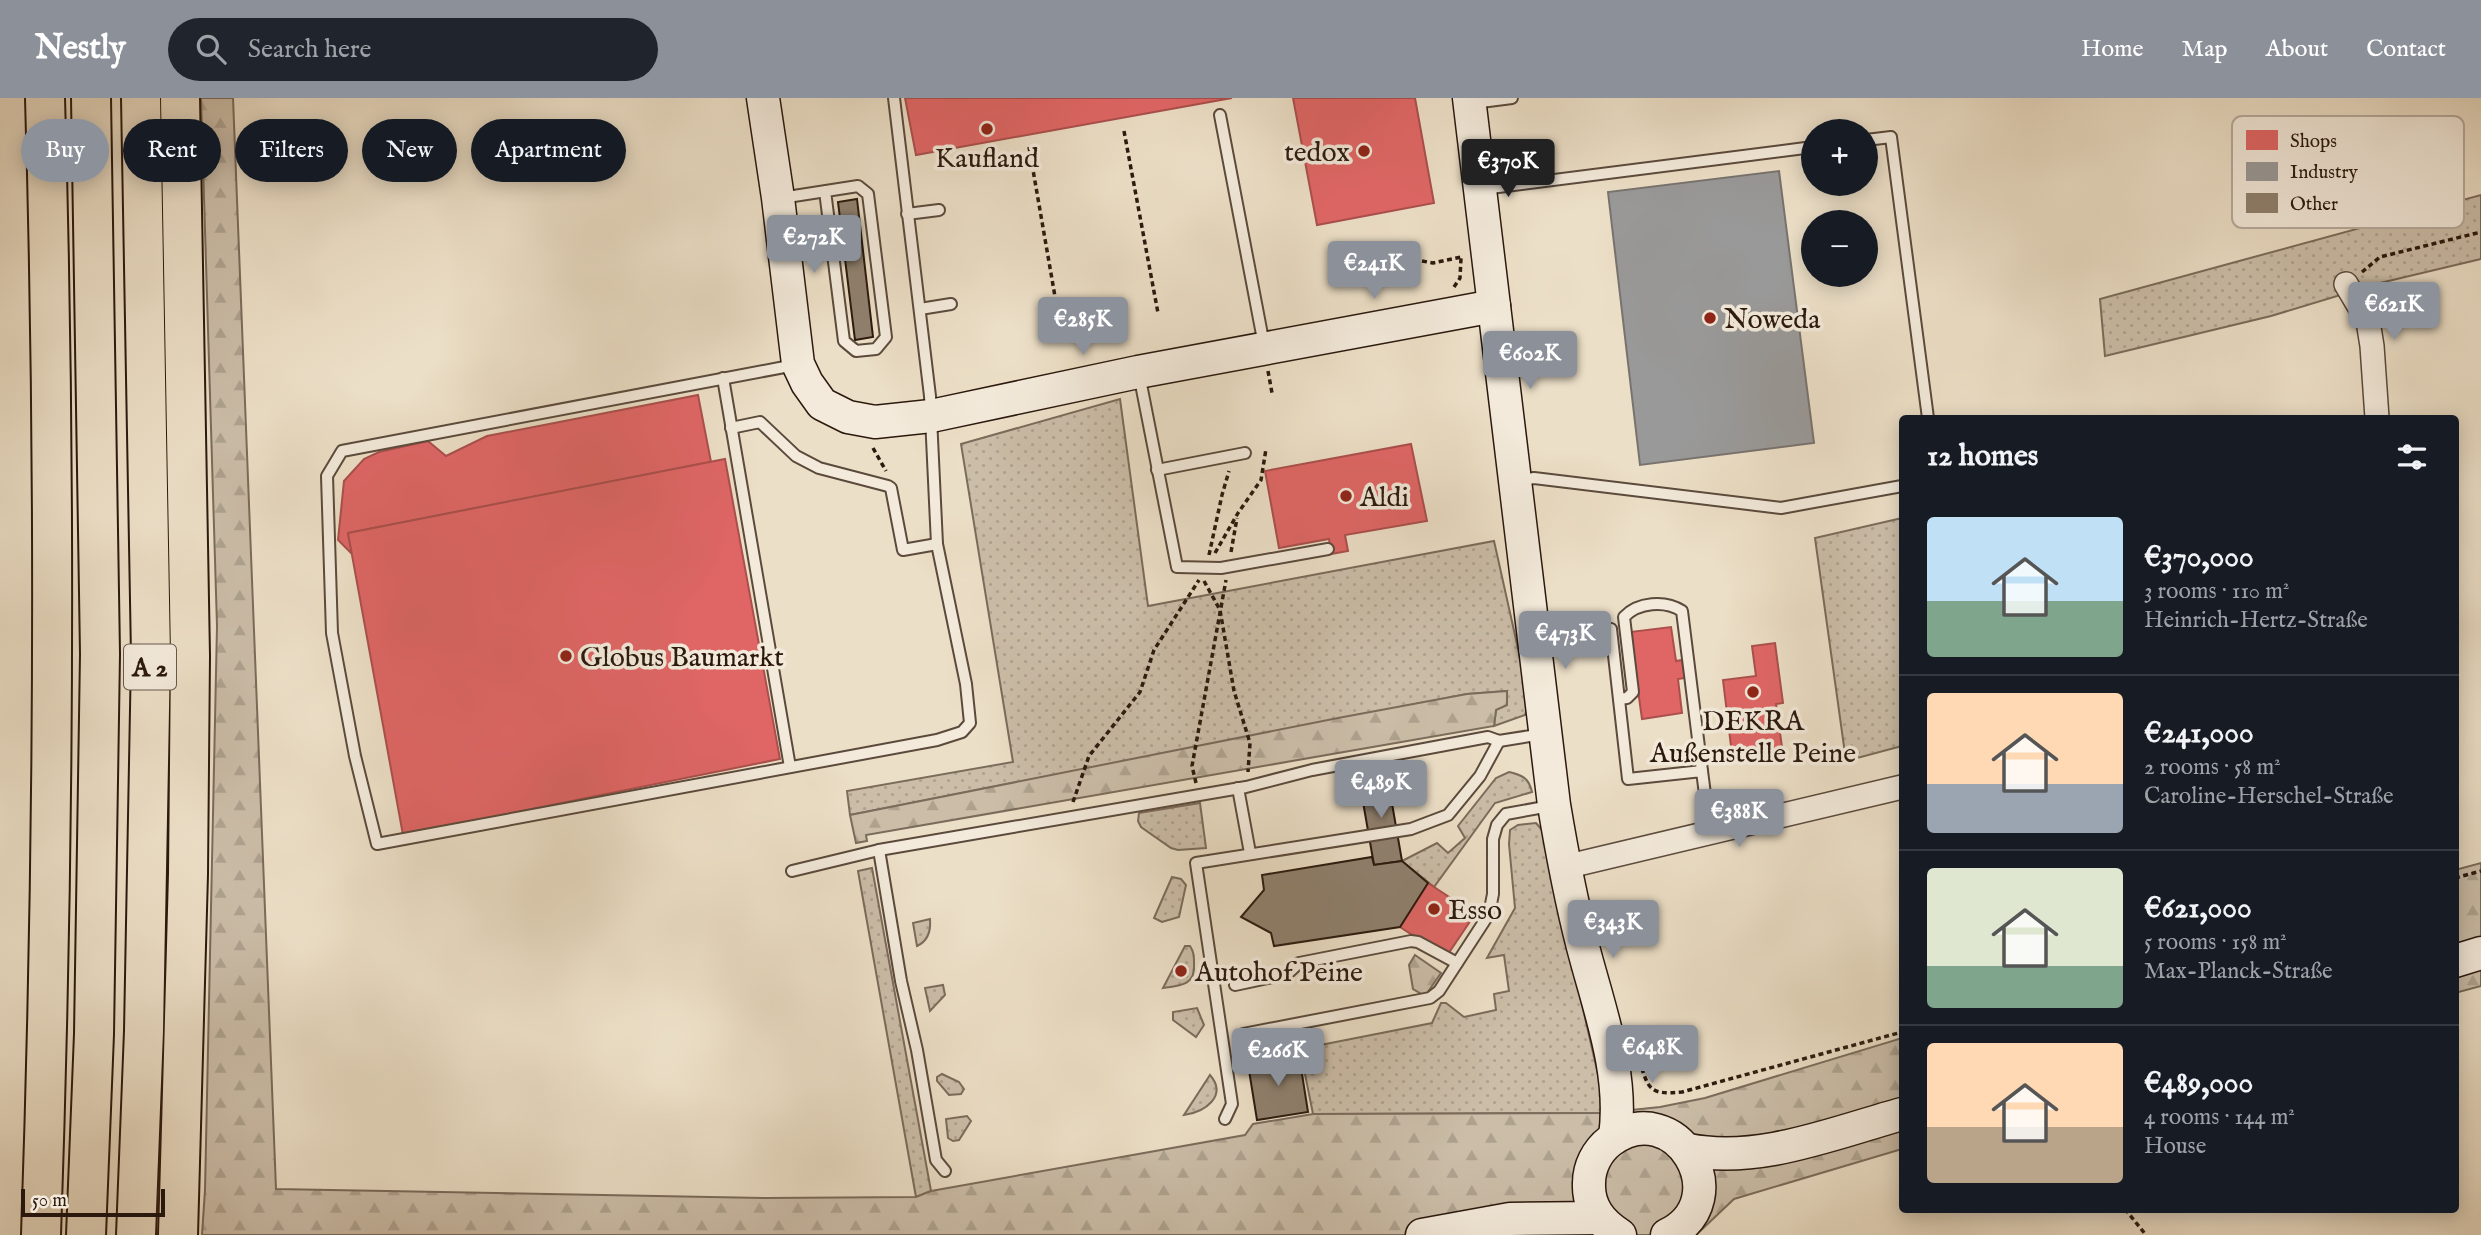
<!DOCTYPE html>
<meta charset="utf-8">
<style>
body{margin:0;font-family:"IM FELL English",serif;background:#20242c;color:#f1f3f6;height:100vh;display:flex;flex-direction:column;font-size:26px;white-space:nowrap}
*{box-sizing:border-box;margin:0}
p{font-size:23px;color:#9ea1a6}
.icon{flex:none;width:38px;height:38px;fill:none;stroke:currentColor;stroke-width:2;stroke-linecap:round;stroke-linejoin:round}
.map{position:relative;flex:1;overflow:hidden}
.panel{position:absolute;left:1899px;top:317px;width:560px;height:798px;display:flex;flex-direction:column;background:#171b24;border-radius:7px;box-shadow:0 4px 18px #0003}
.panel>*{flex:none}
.banner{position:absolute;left:21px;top:21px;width:665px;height:63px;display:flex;gap:14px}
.buttons{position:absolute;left:1801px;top:21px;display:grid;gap:14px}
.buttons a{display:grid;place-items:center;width:77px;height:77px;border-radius:50%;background:#171b24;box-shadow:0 4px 18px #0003;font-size:35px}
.scale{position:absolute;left:21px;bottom:18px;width:144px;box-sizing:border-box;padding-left:7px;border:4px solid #2b190e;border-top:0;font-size:19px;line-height:24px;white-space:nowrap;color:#2b190e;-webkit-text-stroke:5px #f3eadb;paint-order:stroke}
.price{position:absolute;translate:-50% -60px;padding:0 16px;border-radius:7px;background:#8c9099;color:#fff;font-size:23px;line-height:46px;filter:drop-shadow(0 2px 4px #0008)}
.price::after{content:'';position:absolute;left:50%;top:42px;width:21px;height:16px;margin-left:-10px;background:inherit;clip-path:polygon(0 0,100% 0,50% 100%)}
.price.selected{background:#222;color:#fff}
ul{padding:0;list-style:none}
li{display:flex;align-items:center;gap:21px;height:175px;padding:0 28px}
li+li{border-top:2px solid #363941}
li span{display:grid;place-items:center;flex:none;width:196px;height:140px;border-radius:7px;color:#555}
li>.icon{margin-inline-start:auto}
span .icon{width:84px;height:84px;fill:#fffc;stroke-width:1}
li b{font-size:30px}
h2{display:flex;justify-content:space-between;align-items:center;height:84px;padding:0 28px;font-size:30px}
.tag{padding:0 24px;border-radius:32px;background:#171b24;box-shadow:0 4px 18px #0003;font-size:24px;line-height:63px}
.tag.selected{background:#8c9099;color:#fff}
header{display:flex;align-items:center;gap:42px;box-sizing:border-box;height:98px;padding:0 35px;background:#8c9099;color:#fff}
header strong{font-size:33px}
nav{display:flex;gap:38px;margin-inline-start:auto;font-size:24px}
.search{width:490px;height:63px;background:#20242c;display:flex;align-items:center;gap:18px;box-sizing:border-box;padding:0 24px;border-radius:38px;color:#9ea1a6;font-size:26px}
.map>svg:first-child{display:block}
.grass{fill:url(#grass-dots);stroke:#7b6b5b;stroke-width:2}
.forest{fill:url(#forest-firs);stroke:#7b6b5b;stroke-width:2}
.shops{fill:#e06666;stroke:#aa4f4c;stroke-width:2}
.industry{fill:#999;stroke:#78736f;stroke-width:2}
.building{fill:#8f806e;stroke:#2b190e;stroke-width:2}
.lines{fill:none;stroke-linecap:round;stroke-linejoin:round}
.lane-casing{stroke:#5b4a3c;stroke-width:14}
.street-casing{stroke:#5b4a3c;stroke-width:26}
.secondary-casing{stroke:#2b190e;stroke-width:35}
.highway-casing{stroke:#2b190e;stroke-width:42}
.path{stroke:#2b190e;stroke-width:3.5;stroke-dasharray:5 3.5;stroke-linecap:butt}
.lane{stroke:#f3eadb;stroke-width:10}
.street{stroke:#f3eadb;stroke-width:23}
.secondary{stroke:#f3eadb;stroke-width:32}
.highway{stroke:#ecdfc7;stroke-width:38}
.poi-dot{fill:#8f2418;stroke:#f3eadb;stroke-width:2.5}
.labels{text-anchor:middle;stroke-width:7;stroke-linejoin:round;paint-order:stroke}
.shield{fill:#f3eadb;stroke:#67584c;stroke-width:2}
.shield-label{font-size:26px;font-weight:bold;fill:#2b190e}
.poi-label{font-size:28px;fill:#2b190e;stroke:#f3eadb;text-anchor:start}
.key{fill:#f3eadb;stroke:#b7ab9e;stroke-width:2}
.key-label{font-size:19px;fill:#2b190e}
</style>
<header>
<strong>Nestly</strong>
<div class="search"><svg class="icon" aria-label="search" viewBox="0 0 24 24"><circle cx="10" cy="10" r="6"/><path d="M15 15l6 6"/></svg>Search here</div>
<nav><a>Home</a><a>Map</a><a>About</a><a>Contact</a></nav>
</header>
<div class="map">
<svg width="2481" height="1137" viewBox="0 0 2481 1137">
<defs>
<pattern id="grass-dots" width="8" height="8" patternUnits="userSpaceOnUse" patternTransform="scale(1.75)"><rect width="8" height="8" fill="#cbbda8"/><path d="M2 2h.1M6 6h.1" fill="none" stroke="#aea28f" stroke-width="1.8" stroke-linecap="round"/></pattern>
<pattern id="forest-firs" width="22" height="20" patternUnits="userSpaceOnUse" patternTransform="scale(1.75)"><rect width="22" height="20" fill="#cbbda8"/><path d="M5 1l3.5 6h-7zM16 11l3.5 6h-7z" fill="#aea28f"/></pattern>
</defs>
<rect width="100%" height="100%" fill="#ecdfc7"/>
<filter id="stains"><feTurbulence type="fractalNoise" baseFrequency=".00286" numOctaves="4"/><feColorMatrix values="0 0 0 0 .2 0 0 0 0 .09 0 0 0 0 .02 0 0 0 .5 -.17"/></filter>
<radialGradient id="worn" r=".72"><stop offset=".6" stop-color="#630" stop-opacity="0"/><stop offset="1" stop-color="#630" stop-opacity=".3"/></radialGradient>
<g class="grass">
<path d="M2481,97V161L2380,185L2271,218L2105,258L2100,201Z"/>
<path d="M1120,301L1148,508L1494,443L1527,591L1528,607L1525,617L1494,628L1496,612L1507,593L1467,596L850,717L847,693L1013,664L961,346Z"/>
<path d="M1902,420V648L1846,663L1815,440Z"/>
<path d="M1509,674C1522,677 1529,680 1532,694L1495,705L1434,789L1402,763L1437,745L1448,755L1465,740L1458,728L1496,680Z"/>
<path d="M1200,705L1206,750L1178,752L1171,750L1141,729L1138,723L1139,715Z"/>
<path d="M1536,725L1542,732L1602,994L1603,1015L1313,1016L1300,951L1432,925L1441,905H1446L1464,919L1496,912L1494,896L1509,893L1504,857L1487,860L1515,810L1509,746L1510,732L1518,727Z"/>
<path d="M872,770L931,1093L916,1099L858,773Z"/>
<path d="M1172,779L1181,781L1186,787L1179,819L1162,824L1154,820Z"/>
<path d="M930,821C931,833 928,843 917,848L913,825Z"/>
<path d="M1185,848H1190C1194,854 1194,858 1194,865C1196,887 1181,888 1163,890Z"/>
<path d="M943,887L945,897L930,913L925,890Z"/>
<path d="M1197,910L1204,927L1196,939L1173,922V914Z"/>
<path d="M942,976L959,984L964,991L961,996L949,997L937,983V979Z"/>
<path d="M1210,977C1228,998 1205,1014 1184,1017Z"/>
<path d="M967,1018L971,1023L959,1042L953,1043L948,1040L946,1021Z"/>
</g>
<g class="forest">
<path d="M201,0H233L276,1091L766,1100L916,1099L931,1093L1245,1037L1253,1026L1313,1016L1603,1015L1660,1009L1705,1000L1902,940V1051L1734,1101L1696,1137H202L205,1092L217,528Z"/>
<path d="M1507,593V607L1496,612L1494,628L866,737L867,743L856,745L850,717L1338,620L1467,596Z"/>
<path d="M2481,765V888L2455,895V772Z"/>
<path d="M1415,857L1441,875L1425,898L1413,891L1409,867Z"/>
</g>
<g class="shops">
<path d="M905,0H1232L916,57Z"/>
<path d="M1293,0H1415L1434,105L1317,127Z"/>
<path d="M698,297L711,364L348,435L352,456L338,442L344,383L364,361L379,354L428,343L446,358L487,338Z"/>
<path d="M1411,346L1427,423L1345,437L1348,453L1331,456L1329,441L1279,450L1265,373Z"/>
<path d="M725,361L780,661L403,737L348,435Z"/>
<path d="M1671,529L1676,563L1682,562L1685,580L1678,581L1682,615L1642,621L1630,534Z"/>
<path d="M1775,545L1783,605L1776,606L1782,649L1732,656L1723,582L1756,578L1752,548Z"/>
<path d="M1428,785L1475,816L1446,859L1400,829Z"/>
</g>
<path class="industry" d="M1779,73L1814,345L1640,367L1608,94Z"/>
<g class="building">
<path d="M857,101L873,239L855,242L838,104Z"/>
<path d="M1387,677L1402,763L1374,767L1359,681Z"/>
<path d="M1372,759L1374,767L1402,763L1428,785L1400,829L1274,848L1271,835L1241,819L1264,792L1262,777Z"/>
<path d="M1299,957L1308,1014L1257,1022L1248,966Z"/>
</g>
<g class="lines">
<defs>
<g id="lane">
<path d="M1473,5L1512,0"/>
<path d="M1220,17L1264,247"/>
<path d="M1866,42L1891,39L1928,320"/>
<path d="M1483,91L1813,49"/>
<path d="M781,100L858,88L868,96L886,239L876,251L856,253L844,243L825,93"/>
<path d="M907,116L939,112"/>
<path d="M920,211L951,206"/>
<path d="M795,267L342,353L327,378L332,535L355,658L377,746L937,642L962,634L970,625L966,586L937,446L930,298L894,0"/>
<path d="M1139,276L1177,469L1221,470L1328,451"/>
<path d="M723,280L790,669"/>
<path d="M731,330L760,324L796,358L819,370L888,388L891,390L903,452L937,446"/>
<path d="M1157,372L1245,355"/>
<path d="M1517,383L1534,380L1781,410L1902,388"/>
<path d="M1538,539L1611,531L1628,681L1702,673L1710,735"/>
<path d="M1619,601L1627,600L1633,594L1624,519C1638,504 1665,502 1682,513L1702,673"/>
<path d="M1238,690L1250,755"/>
<path d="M879,752L901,883L917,952L936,1062L945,1073"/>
<path d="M792,773L879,752L1246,689L1312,672L1488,639L1499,643L1543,636"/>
<path d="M1235,887L1287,876L1299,865L1411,843L1418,844L1457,865"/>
<path d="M1243,936L1430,900L1439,893L1489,816L1493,796V741L1497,727L1506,716L1550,708"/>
<path d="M1225,1021L1232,1006L1196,765L1411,731L1448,717L1480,678L1499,643"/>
</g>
<g id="street">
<path d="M2346,186L2368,223L2372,248L2377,320"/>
<path d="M1565,769L1902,689"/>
</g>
<g id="secondary">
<path d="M763,0L778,100L798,266L807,285L822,306L848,319L875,324L931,318L1138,274L1494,208"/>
<path d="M1469,0L1554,707C1562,755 1571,802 1583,849C1599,911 1624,975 1615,1039"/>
<path d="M2455,863L2481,855"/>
<path d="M1688,1052C1759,1066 1833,1035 1902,1016"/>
<path d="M1422,1137L1510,1121L1599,1120"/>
<path d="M1620,1137C1601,1125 1588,1109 1589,1085C1589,1069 1597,1053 1610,1043C1675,994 1740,1102 1667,1137"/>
</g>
<g id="highway">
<path d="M41,1137C54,758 56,379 45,0"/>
<path d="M86,1137L94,936L100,556L91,0"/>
<path d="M136,1137L144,933L151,558L141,0"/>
<path d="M178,1137L188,776L190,558L180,0"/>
</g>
</defs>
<use href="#lane" class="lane-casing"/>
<use href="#street" class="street-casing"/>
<use href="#secondary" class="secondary-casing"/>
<use href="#highway" class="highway-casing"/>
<g class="path">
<path d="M1124,33L1158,215"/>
<path d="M1029,49L1061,233"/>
<path d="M1422,163L1433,165L1461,159"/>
<path d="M2362,174L2380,159L2481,134"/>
<path d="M1454,189L1460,180L1461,160"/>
<path d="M1268,273L1272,295"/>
<path d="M873,350L886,373"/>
<path d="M1231,454L1237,420"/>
<path d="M1215,455L1238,415L1261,382L1266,351"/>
<path d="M1209,457L1222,397L1229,373"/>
<path d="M1204,483L1220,512L1234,593L1250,645L1248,674"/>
<path d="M1196,685L1192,668L1226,482"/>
<path d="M1073,704L1089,658L1140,594L1154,552L1199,482"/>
<path d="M2455,780L2481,773"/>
<path d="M1639,962C1649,992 1649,997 1682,994L1902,934"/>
<path d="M2125,1111L2146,1137"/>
</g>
<use href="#lane" class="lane"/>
<use href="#street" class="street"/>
<use href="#secondary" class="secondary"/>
<use href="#highway" class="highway"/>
</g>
<g class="poi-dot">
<circle cx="987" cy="31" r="7"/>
<circle cx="1364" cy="53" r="7"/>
<circle cx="1710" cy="220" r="7"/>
<circle cx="1346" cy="398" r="7"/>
<circle cx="566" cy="558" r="7"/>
<circle cx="1753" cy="594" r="7"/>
<circle cx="1434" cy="811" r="7"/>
<circle cx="1181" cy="873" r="7"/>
</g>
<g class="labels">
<rect class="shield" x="124" y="546.5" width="52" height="45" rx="5"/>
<g class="shield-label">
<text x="150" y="578">A 2</text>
</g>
<g class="poi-label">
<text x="1350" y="63" text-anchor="end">tedox</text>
<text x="987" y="69" text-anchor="middle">Kaufland</text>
<text x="1724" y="230">Noweda</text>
<text x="1360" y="408">Aldi</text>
<text x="580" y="568">Globus Baumarkt</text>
<text x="1753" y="632" text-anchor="middle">DEKRA<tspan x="1753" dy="32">Außenstelle Peine</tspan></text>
<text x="1448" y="821">Esso</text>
<text x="1195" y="883">Autohof Peine</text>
</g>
</g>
<rect x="2232" y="18" width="232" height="112" rx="10" class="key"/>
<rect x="2246" y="32" width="32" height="20" fill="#e06666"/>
<rect x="2246" y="64" width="32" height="19" fill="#999"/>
<rect x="2246" y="95" width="32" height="20" fill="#8f806e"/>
<g class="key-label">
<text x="2290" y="49">Shops</text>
<text x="2290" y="80">Industry</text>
<text x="2290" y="112">Other</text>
</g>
<rect width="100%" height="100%" filter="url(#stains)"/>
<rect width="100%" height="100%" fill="url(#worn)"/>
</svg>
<div class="buttons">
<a>+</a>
<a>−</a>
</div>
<div class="scale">50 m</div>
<b class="price selected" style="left:1508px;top:101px">€370K</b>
<b class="price" style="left:814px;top:177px">€272K</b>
<b class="price" style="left:1374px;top:203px">€241K</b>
<b class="price" style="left:2394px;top:244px">€621K</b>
<b class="price" style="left:1083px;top:259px">€285K</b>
<b class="price" style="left:1530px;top:293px">€602K</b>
<b class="price" style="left:1565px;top:573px">€473K</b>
<b class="price" style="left:1381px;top:722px">€489K</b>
<b class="price" style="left:1739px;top:751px">€388K</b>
<b class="price" style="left:1613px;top:862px">€343K</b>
<b class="price" style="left:1652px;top:987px">€648K</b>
<b class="price" style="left:1278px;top:990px">€266K</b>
<div class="banner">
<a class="tag selected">Buy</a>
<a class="tag">Rent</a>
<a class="tag">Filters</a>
<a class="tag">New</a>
<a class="tag">Apartment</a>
</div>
<section class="panel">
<h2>12 homes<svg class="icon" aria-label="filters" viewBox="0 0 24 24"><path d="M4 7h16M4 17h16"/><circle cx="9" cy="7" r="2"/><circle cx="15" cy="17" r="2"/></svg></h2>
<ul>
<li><span style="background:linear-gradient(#bfe0f5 60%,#7fa58c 0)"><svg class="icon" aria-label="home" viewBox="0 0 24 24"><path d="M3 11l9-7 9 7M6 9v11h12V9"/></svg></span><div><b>€370,000</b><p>3 rooms · 110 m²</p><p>Heinrich-Hertz-Straße</p></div></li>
<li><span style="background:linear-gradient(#ffd9b3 65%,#9aa5b1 0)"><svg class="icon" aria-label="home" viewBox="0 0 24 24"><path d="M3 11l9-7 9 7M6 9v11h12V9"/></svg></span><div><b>€241,000</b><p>2 rooms · 58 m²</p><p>Caroline-Herschel-Straße</p></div></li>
<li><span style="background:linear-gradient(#dfe7d0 70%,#7fa58c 0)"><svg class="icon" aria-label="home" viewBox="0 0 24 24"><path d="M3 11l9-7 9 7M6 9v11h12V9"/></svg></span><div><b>€621,000</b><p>5 rooms · 158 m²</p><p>Max-Planck-Straße</p></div></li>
<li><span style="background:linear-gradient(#ffd9b3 60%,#b9a48a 0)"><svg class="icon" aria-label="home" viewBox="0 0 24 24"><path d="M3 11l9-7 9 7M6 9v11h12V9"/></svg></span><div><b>€489,000</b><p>4 rooms · 144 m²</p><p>House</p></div></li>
</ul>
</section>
</div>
